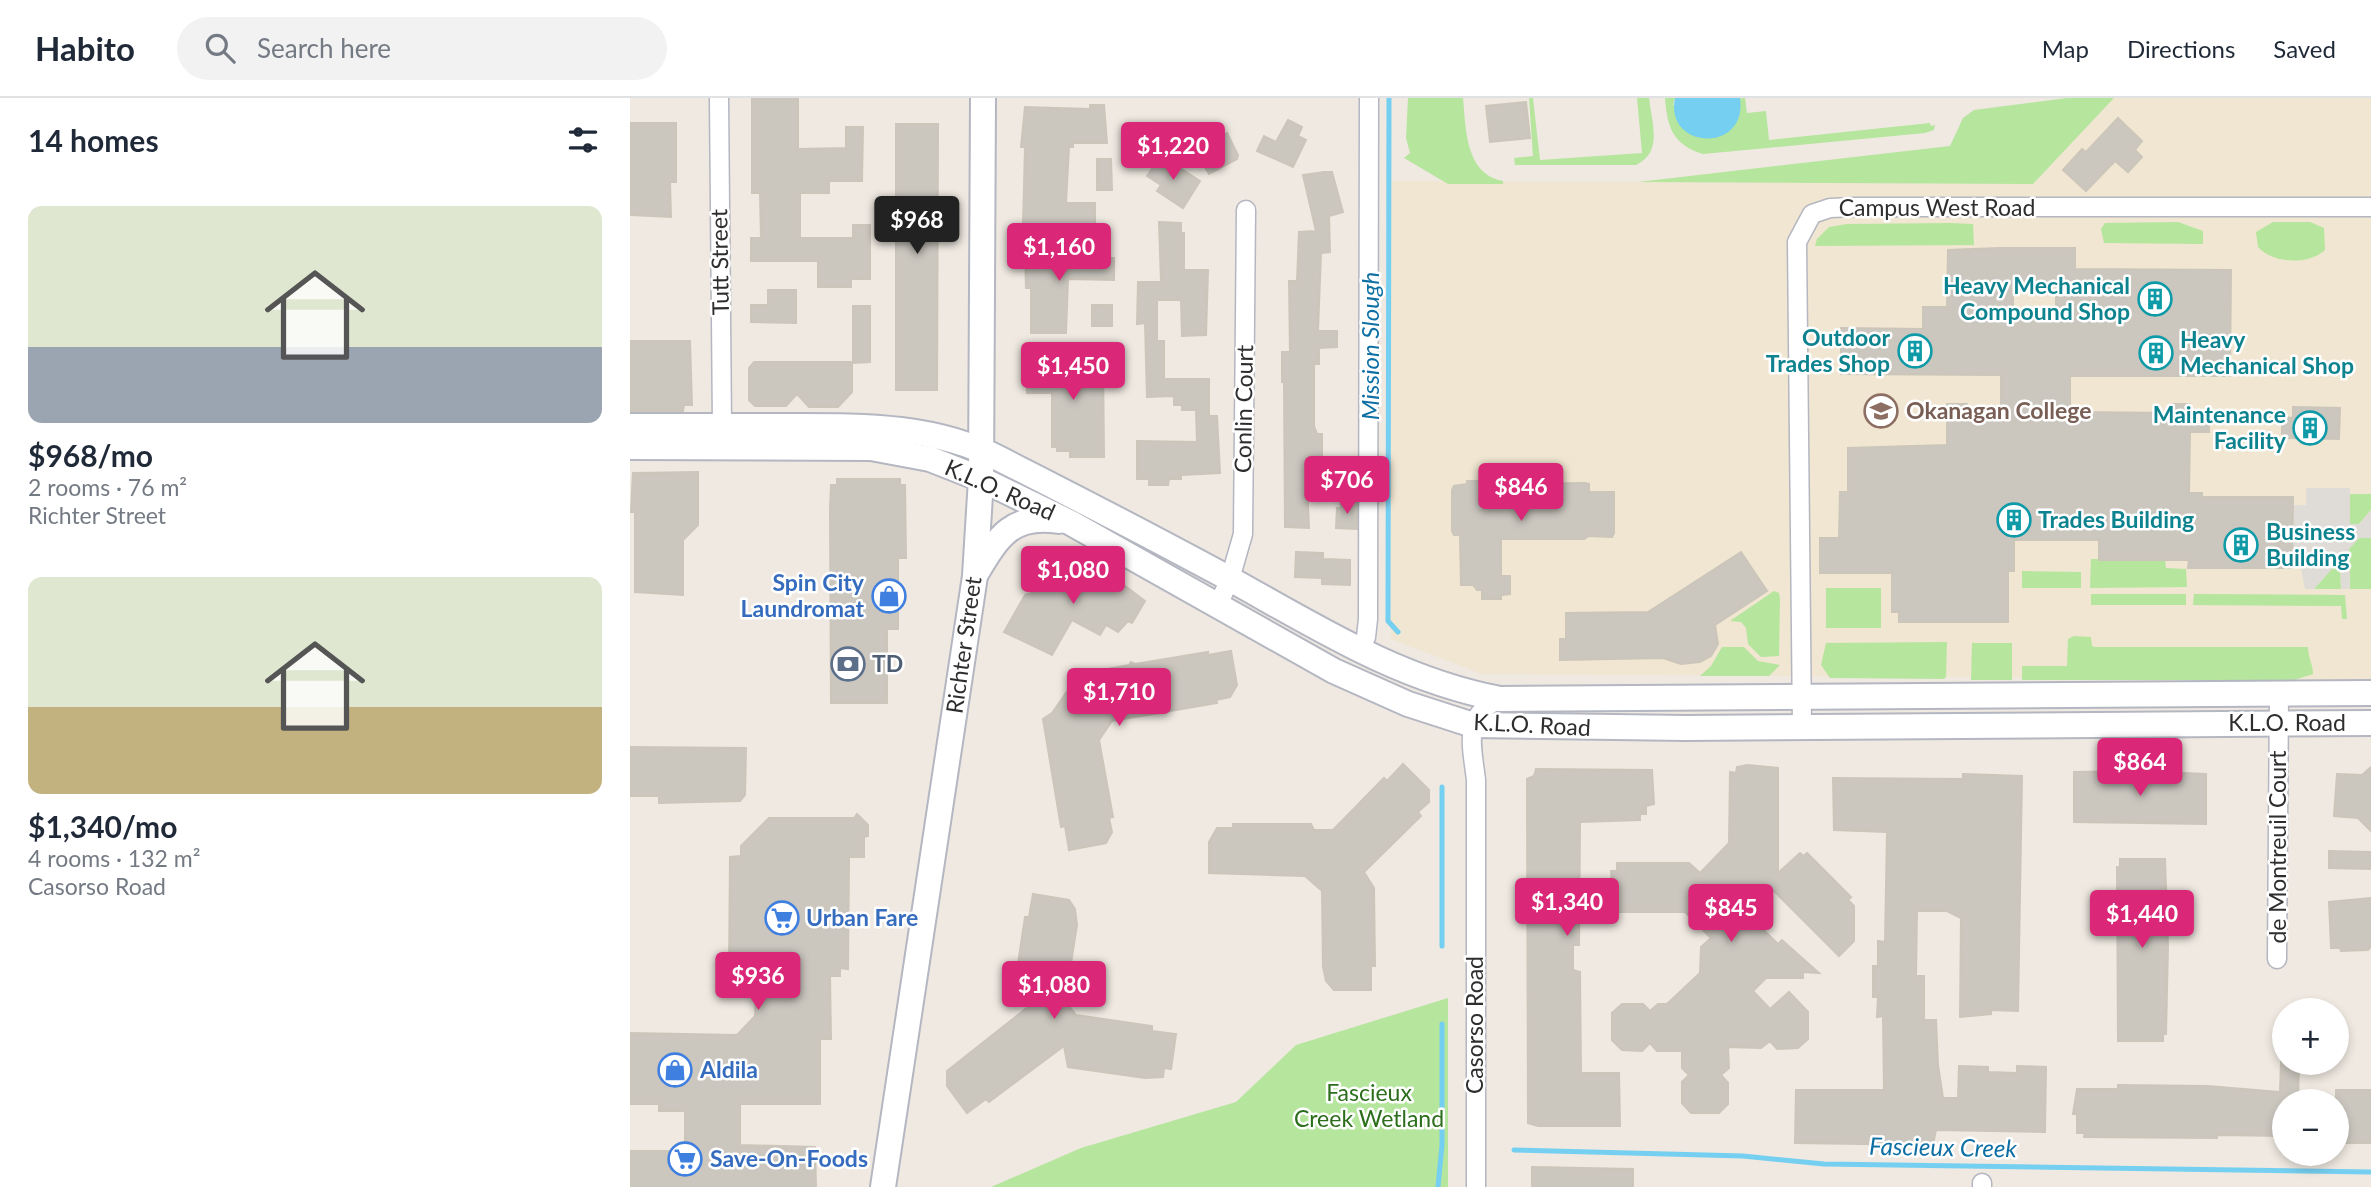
<!DOCTYPE html>
<meta charset="utf-8">
<style>
body{margin:0;font-family:Lato,sans-serif;background:#f2f2f3;color:#1f2937;height:100vh;display:flex;flex-direction:column;font-size:26px;white-space:nowrap}
*{box-sizing:border-box;margin:0}
p{font-size:23px;color:#747a83}
.icon{flex:none;width:38px;height:38px;fill:none;stroke:currentColor;stroke-width:2;stroke-linecap:round;stroke-linejoin:round}
.map{position:relative;flex:1;overflow:hidden}
.drawer{display:flex;flex-direction:column;background:#fff;width:630px}
.drawer>*{flex:none}
.fabs{position:absolute;left:1642px;top:900px;display:grid;gap:14px}
.fabs a{display:grid;place-items:center;width:77px;height:77px;border-radius:50%;background:#fff;box-shadow:0 4px 10px #0003;font-size:35px}
.price{position:absolute;translate:-50% -60px;padding:0 16px;border-radius:7px;background:#db2777;color:#fff;font-size:23px;line-height:46px;filter:drop-shadow(0 2px 4px #0008)}
.price::after{content:'';position:absolute;left:50%;top:42px;width:21px;height:16px;margin-left:-10px;background:inherit;clip-path:polygon(0 0,100% 0,50% 100%)}
.price.on{background:#222;color:#fff}
ul{padding:0;list-style:none}
li{display:grid;align-content:center;gap:14px;height:371px;padding:0 28px}
li span{display:grid;place-items:center;height:217px;border-radius:14px;color:#555}
li>.icon{margin-inline-start:auto}
span .icon{width:126px;height:126px;fill:#fffc;stroke-width:1}
li b{font-size:30px}
h2{display:flex;justify-content:space-between;align-items:center;height:84px;padding:0 28px;font-size:30px}
header{display:flex;align-items:center;gap:42px;box-sizing:border-box;height:98px;padding:0 35px;background:#fff;border-bottom:2px solid #e0e1e3}
header strong{font-size:33px}
nav{display:flex;gap:38px;margin-inline-start:auto;font-size:24px}
.search{width:490px;height:63px;background:#f2f2f3;display:flex;align-items:center;gap:18px;box-sizing:border-box;padding:0 24px;border-radius:38px;color:#747a83;font-size:26px}
main{display:flex;flex:1;min-height:0}
.map>svg:first-child{display:block}
.education{fill:#f0e6d1}
.green{fill:#b6e59e}
.plaza{fill:#dfdcd8}
.water{fill:#75cff0}
.lines{fill:none;stroke-linecap:round;stroke-linejoin:round}
.stream{stroke:#75cff0;stroke-width:5}
.building{fill:#cbc7bf;stroke:#cbc5ba;stroke-width:2;fill-rule:evenodd}
.street-casing{stroke:#b4b7c1;stroke-width:21}
.secondary-casing{stroke:#b4b7c1;stroke-width:28}
.street{stroke:#fff;stroke-width:18}
.secondary{stroke:#fff;stroke-width:24}
.labels{text-anchor:middle;stroke-width:5;stroke-linejoin:round;paint-order:stroke}
.street-label{font-size:23px;fill:#2e2e2e;stroke:#fff}
.culture-label{font-size:23px;font-weight:bold;fill:#0d838f;stroke:#fff;text-anchor:end}
.education-label{font-size:23px;font-weight:bold;fill:#785e54;stroke:#fff;text-anchor:start}
.shop-label{font-size:23px;font-weight:bold;fill:#366cbe;stroke:#fff;text-anchor:start}
.service-label{font-size:23px;font-weight:bold;fill:#4e5e75;stroke:#fff;text-anchor:start}
.park-label{font-size:23px;fill:#2c6e1b;stroke:#fff}
.water-label{font-size:24px;font-style:italic;fill:#0d6fa3;stroke:#fff}
</style>
<header>
<strong>Habito</strong>
<div class="search"><svg class="icon" aria-label="search" viewBox="0 0 24 24"><circle cx="10" cy="10" r="6"/><path d="M15 15l6 6"/></svg>Search here</div>
<nav><a>Map</a><a>Directions</a><a>Saved</a></nav>
</header>
<main>
<section class="drawer">
<h2>14 homes<svg class="icon" aria-label="filters" viewBox="0 0 24 24"><path d="M4 7h16M4 17h16"/><circle cx="9" cy="7" r="2"/><circle cx="15" cy="17" r="2"/></svg></h2>
<ul>
<li><span style="background:linear-gradient(#dfe7d0 65%,#9aa5b1 0)"><svg class="icon" aria-label="home" viewBox="0 0 24 24"><path d="M3 11l9-7 9 7M6 9v11h12V9"/></svg></span><div><b>$968/mo</b><p>2 rooms · 76 m²</p><p>Richter Street</p></div></li>
<li><span style="background:linear-gradient(#dfe7d0 60%,#c2b280 0)"><svg class="icon" aria-label="home" viewBox="0 0 24 24"><path d="M3 11l9-7 9 7M6 9v11h12V9"/></svg></span><div><b>$1,340/mo</b><p>4 rooms · 132 m²</p><p>Casorso Road</p></div></li>
</ul>
</section>
<div class="map">
<svg width="1741" height="1089" viewBox="0 0 1741 1089">
<rect width="100%" height="100%" fill="#efe9e1"/>
<path class="education" d="M1484,0H1741V582L852,576L761,541L760,83L1403,86Z"/>
<g class="green">
<path d="M778,0H833C836,30 835,76 873,83V86H818L774,60L780,55L776,40Z"/>
<path d="M899,0H903L910,62L1012,55L1007,0H1019C1022,25 1033,55 1006,67H885L884,60L903,58Z"/>
<path d="M1035,0H1045L1043,7L1115,0L1117,15L1136,13L1139,42L1300,25L1301,28L1305,27L1304,32L1295,35L1073,56C1043,47 1037,29 1035,0Z"/>
<path d="M1437,0H1484L1403,86L1008,84L1320,48L1333,20L1344,12Z"/>
<path d="M1548,124L1573,133V146L1474,145L1471,131L1475,125Z"/>
<path d="M1643,124H1680L1694,130L1695,152C1679,167 1643,166 1628,149L1626,134Z"/>
<path d="M1320,125L1343,126L1344,147L1185,148L1187,141L1199,129L1217,126Z"/>
<path d="M1720,396H1741V412L1729,426H1720Z"/>
<path d="M1729,440H1741V491H1720L1719,451Z"/>
<path d="M1461,461L1535,462L1536,470L1556,471L1557,489L1460,490Z"/>
<path d="M1710,461L1711,491H1684Z"/>
<path d="M1392,473L1451,474V490H1392Z"/>
<rect x="1196" y="490" width="55" height="40"/>
<path d="M1144,493L1149,495L1150,501L1149,558L1131,559L1118,546L1116,530L1111,524L1100,523Z"/>
<rect x="1461" y="496" width="95" height="11"/>
<path d="M1564,496L1715,497L1717,521H1712L1711,508L1563,507Z"/>
<path d="M1444,538L1461,539L1462,548L1465,549H1678C1678,560 1683,566 1683,576L1664,582H1392V568H1437L1438,541Z"/>
<path d="M1317,544L1316,579L1314,581L1200,580L1191,567L1196,545Z"/>
<path d="M1342,545H1382V582H1341Z"/>
<path d="M1092,549H1114L1128,563L1150,567L1139,578H1070L1081,568Z"/>
<path d="M818,900V1089H361L451,1050L606,1004L666,947Z"/>
</g>
<path class="plaza" d="M1676,390H1720V426H1729L1741,412V440H1729L1719,451L1720,491H1711L1710,462L1684,491H1675L1670,466L1662,465L1663,407H1676Z"/>
<path class="water" d="M1045,0H1110C1118,56 1034,52 1045,0Z"/>
<g class="lines">
<g class="stream">
<path d="M759,0L758,523L768,534"/>
<path d="M812,848V689"/>
<path d="M884,1052L1113,1058L1194,1066L1741,1074"/>
<path d="M808,1089L812,1047V926"/>
</g>
</g>
<g class="building">
<path d="M122,0H168V51L216,50V29H233L232,83H199V95H170V140H223V127H240V181H221V189H188V163H121V140H131L130,95H122Z"/>
<path d="M896,4L900,40L860,44L856,8Z"/>
<path d="M460,7H474L477,45H443V49H439L436,105H465V129L393,127L395,49H391L395,9L460,11Z"/>
<path d="M1488,20L1512,43L1505,52L1512,59L1498,74L1485,63L1456,93L1433,72L1452,51L1456,54Z"/>
<path d="M658,22L672,29L668,38L676,42L663,69L627,53L634,38L646,44Z"/>
<path d="M0,25H46V84H40L41,119L0,117Z"/>
<path d="M266,26H308L307,292H266Z"/>
<path d="M517,31L532,41L522,55L508,45Z"/>
<path d="M597,35L608,57L607,61L579,76L565,52Z"/>
<path d="M531,58L570,83L553,110L527,93L531,87L517,78Z"/>
<path d="M467,61H481L482,92H467Z"/>
<path d="M694,74H702L713,114L699,118L700,154L691,155L688,233H707V249L689,250V266H684V328L687,336H692V358H676L679,430L655,429L654,284H652V254H660L659,183H667L669,134L686,133L673,77Z"/>
<path d="M529,124L551,125V135H554V172H578L576,237L552,238L551,202H527V243H534V281H579V318H587L590,375L551,377V381H539L538,387H519V381H507V343L567,344L566,312H552V307H544V298L517,299L515,225L507,226L508,184H531Z"/>
<path d="M1370,150H1445V171L1601,172L1600,278H1440V314L1541,315V306H1560V315H1579V334H1560L1559,395H1572V399H1663L1662,470H1558L1559,462H1469V442H1384V473H1378V524H1269V514H1262V475H1190V440H1209L1210,394H1218V350L1317,347V306H1337V314H1371V277L1211,276V230L1293,231V209H1317L1318,152ZM1383,188H1426V216H1383Z"/>
<path d="M465,151V160H484V182L438,181L436,235H401V190H396L395,152Z"/>
<path d="M138,192H166V225L121,224V207H138Z"/>
<rect x="462" y="207" width="20" height="21"/>
<path d="M223,208H240V264L223,265Z"/>
<path d="M0,243H60L62,307H54L53,313H0Z"/>
<path d="M397,261H473L474,359H440V353H427V349H422V295H397Z"/>
<path d="M124,264H222V294L208,309H179L167,296L156,308H125L119,302V270Z"/>
<path d="M1663,309L1710,310L1709,341L1652,340V319L1663,320Z"/>
<path d="M68,374V427L53,442V497L5,494V414H1L3,375Z"/>
<path d="M207,381H270V387H275L276,460H268V531H257V605H201L200,411L201,387H207Z"/>
<path d="M837,383H859V386L955,385L959,386V394H984V435L982,439L959,438L954,441H871V478H880V496L871,497V501H852V492H847L843,487H831L830,437H824L822,433V392L824,388L837,386Z"/>
<path d="M711,404H727V431L706,430L707,410H711Z"/>
<path d="M666,454L693,455V461L720,462V487L692,486V480L665,479Z"/>
<path d="M1111,454L1137,493L1085,527L1088,546L1081,558L1070,564L1051,566L1033,560L930,562V541H936V515L1018,514Z"/>
<path d="M436,457L494,487L515,503L502,525L498,523L488,534L476,527L470,537L442,522L422,557L374,534L395,497L417,490Z"/>
<path d="M601,553L607,587L600,599L586,602L587,605L482,623L469,642L483,719L479,720L482,734L476,745L439,752L435,728L431,729L413,621L422,615L445,582L444,577L499,567L501,564L505,566L578,554V557Z"/>
<path d="M0,649L116,650L115,697L110,703L29,705V698H0Z"/>
<path d="M773,666L799,692V704L788,714L791,718L734,774L744,790L745,868H741V892H704L696,883L693,869L692,793L675,778L579,775V744L587,730H603V726H681L684,732H703L754,680L757,683Z"/>
<path d="M1117,667L1148,670V775L1170,755L1174,758L1177,755L1221,799L1218,802L1224,808V843L1209,858L1140,789H1125L1110,804L1119,814L1117,816L1148,846L1152,842L1189,875L1173,874V880H1136L1123,893L1140,911L1159,894L1178,914V941L1168,950L1147,951L1140,943L1131,950L1098,949L1099,970L1091,977L1098,985V1006L1089,1015H1061L1052,1005V984L1059,977L1052,970V953H1027L1020,945L1012,953L992,952L982,942V915L992,906H1013L1020,913L1028,906H1037L1070,875L1071,849L1081,840L1055,814H984L981,773H987V765H1059L1070,775L1099,745L1100,674L1106,675L1107,669Z"/>
<path d="M1741,669V733L1728,720L1704,718L1707,676L1732,677Z"/>
<path d="M906,671L1022,672L1024,706L1016,708V716H1010V722L950,724L949,847H943V872L950,874L951,975H989L990,1028H908L898,1025L897,681L904,678Z"/>
<path d="M1504,673L1576,676V726L1444,724V674Z"/>
<path d="M1333,676L1392,678L1388,913L1361,912V916L1330,919L1331,820L1317,813H1287L1286,878H1294V922H1306L1308,967L1313,1000H1328L1329,968L1358,969V974L1387,975V968L1416,969L1415,1034L1306,1032L1303,1047L1165,1045L1166,992H1254L1253,918L1247,919L1248,899H1243V868H1248V843L1255,844L1257,734L1204,732L1203,680L1333,681Z"/>
<path d="M227,716L238,727V738L234,739V759H219L218,871L210,870V878H200L201,941H190V1006H110V1047L185,1049L186,1089H0V1053H55V1013H29V1006H0V935L107,937L125,918L126,898L99,873L100,759L111,758V748L139,720H224Z"/>
<path d="M1699,753L1741,754V771L1699,770Z"/>
<path d="M1490,761H1535L1538,848L1536,936H1533V943H1488L1487,769H1490Z"/>
<path d="M403,796L439,802L445,811L447,827L435,903L446,917L522,928V933L546,936L541,971L534,970L533,979L515,980L438,969L434,948L359,1004L356,1001L337,1015L317,988V973L403,905L383,899L395,819H399Z"/>
<path d="M1741,800V848L1738,852L1711,853L1710,850H1701L1699,804Z"/>
<path d="M1651,964H1669L1668,1003H1654V1038L1587,1037V1040L1454,1039L1455,1035H1447V1016H1443L1447,991H1488V987L1577,988L1650,994Z"/>
<rect x="1706" y="992" width="35" height="53"/>
<path d="M902,1069L1003,1071V1089H902Z"/>
</g>
<g class="lines">
<defs>
<g id="street">
<path d="M89,0L92,328"/>
<path d="M588,507L600,481L613,436L616,112"/>
<path d="M729,554L736,539L738,521L739,0"/>
<path d="M1172,629L1167,144L1182,116L1200,110L1224,109H1741"/>
<path d="M1647,861L1649,596"/>
<path d="M846,1089V682C842,647 832,617 870,601"/>
<path d="M1352,1089V1085"/>
</g>
<g id="secondary">
<path d="M0,328C52,328 104,328 156,328C229,328 303,326 370,361C447,400 524,440 600,481C688,530 770,582 870,601L1741,595"/>
<path d="M0,349L241,350L300,361L351,381L441,425L704,573L778,606L843,627L1056,630L1741,625"/>
<path d="M347,474C369,437 383,416 429,423"/>
<path d="M253,1089L345,478L351,381L353,0"/>
</g>
</defs>
<use href="#street" class="street-casing"/>
<use href="#secondary" class="secondary-casing"/>
<use href="#street" class="street"/>
<use href="#secondary" class="secondary"/>
</g>
<defs>
<symbol id="building-ring" viewBox="-11 -11 22 22"><circle r="9.5" fill="#fff" stroke="#0f9aa8" stroke-width="1.5"/><path d="M-4-6H4V6H1V3H-1V6H-4ZM-2.5-4.3h1.7v1.8h-1.7ZM.8-4.3h1.7v1.8H.8ZM-2.5-1h1.7V.8h-1.7ZM.8-1h1.7V.8H.8Z" fill="#0f9aa8"/></symbol>
<symbol id="university-ring" viewBox="-11 -11 22 22"><circle r="9.5" fill="#fff" stroke="#8d6e63" stroke-width="1.5"/><path d="M0-5L7-2L0 1L-7-2ZM-4 1L0 2.5L4 1V4Q0 6-4 4Z" fill="#8d6e63"/></symbol>
<symbol id="shop-ring" viewBox="-11 -11 22 22"><circle r="9.5" fill="#fff" stroke="#3f7fe0" stroke-width="1.5"/><path d="M-5-2.5h2.3a2.7 3.5 0 0 1 5.4 0H5L5.5 6h-11ZM-1.5-2.5h3a1.5 2.3 0 0 0-3 0Z" fill="#3f7fe0"/></symbol>
<symbol id="bank-ring" viewBox="-11 -11 22 22"><circle r="9.5" fill="#fff" stroke="#5c6f8a" stroke-width="1.5"/><path d="M-6-4H6V4H-6ZM0-2.3a2.3 2.3 0 1 0 0 4.6a2.3 2.3 0 1 0 0-4.6Z" fill="#5c6f8a"/></symbol>
<symbol id="supermarket-ring" viewBox="-11 -11 22 22"><circle r="9.5" fill="#fff" stroke="#3f7fe0" stroke-width="1.5"/><path d="M-6-5.5h2.5l.6 2H6L4.5 2H-2.5L-4.4-4H-6ZM-1.5 3.2a1.3 1.3 0 1 0 .1 0ZM3 3.2a1.3 1.3 0 1 0 .1 0Z" fill="#3f7fe0"/></symbol>
</defs>
<g fill-rule="evenodd">
<use href="#building-ring" x="1506" y="182" width="38" height="38"/>
<use href="#building-ring" x="1266" y="234" width="38" height="38"/>
<use href="#building-ring" x="1507" y="236" width="38" height="38"/>
<use href="#university-ring" x="1232" y="294" width="38" height="38"/>
<use href="#building-ring" x="1661" y="311" width="38" height="38"/>
<use href="#building-ring" x="1365" y="403" width="38" height="38"/>
<use href="#building-ring" x="1592" y="428" width="38" height="38"/>
<use href="#shop-ring" x="240" y="479" width="38" height="38"/>
<use href="#bank-ring" x="199" y="547" width="38" height="38"/>
<use href="#supermarket-ring" x="133" y="801" width="38" height="38"/>
<use href="#shop-ring" x="26" y="953" width="38" height="38"/>
<use href="#supermarket-ring" x="36" y="1042" width="38" height="38"/>
</g>
<g class="labels">
<g class="street-label">
<text x="1307" y="118">Campus West Road</text>
<text transform="translate(90 164) rotate(-91)" y="8">Tutt Street</text>
<text transform="translate(614 311) rotate(-89)" y="8">Conlin Court</text>
<text transform="translate(370 392) rotate(24)" y="8">K.L.O. Road</text>
<text transform="translate(334 547) rotate(-82)" y="8">Richter Street</text>
<text x="1657" y="633">K.L.O. Road</text>
<text transform="translate(902 627) rotate(3)" y="8">K.L.O. Road</text>
<text transform="translate(1648 749) rotate(-90)" y="8">de Montreuil Court</text>
<text transform="translate(845 927) rotate(-90)" y="8">Casorso Road</text>
</g>
<g class="culture-label">
<text x="1500" y="196">Heavy Mechanical<tspan x="1500" dy="26">Compound Shop</tspan></text>
<text x="1260" y="248">Outdoor<tspan x="1260" dy="26">Trades Shop</tspan></text>
<text x="1550" y="250" text-anchor="start">Heavy<tspan x="1550" dy="26">Mechanical Shop</tspan></text>
<text x="1656" y="325">Maintenance<tspan x="1656" dy="26">Facility</tspan></text>
<text x="1408" y="430" text-anchor="start">Trades Building</text>
<text x="1636" y="442" text-anchor="start">Business<tspan x="1636" dy="26">Building</tspan></text>
</g>
<g class="education-label">
<text x="1276" y="321">Okanagan College</text>
</g>
<g class="shop-label">
<text x="234" y="493" text-anchor="end">Spin City<tspan x="234" dy="26">Laundromat</tspan></text>
<text x="176" y="828">Urban Fare</text>
<text x="70" y="980">Aldila</text>
<text x="80" y="1069">Save-On-Foods</text>
</g>
<g class="service-label">
<text x="242" y="574">TD</text>
</g>
<g class="park-label">
<text x="739" y="1003">Fascieux<tspan x="739" dy="26">Creek Wetland</tspan></text>
</g>
<g class="water-label">
<text transform="translate(741 248) rotate(-90)" y="8">Mission Slough</text>
<text transform="translate(1313 1050) rotate(1)" y="8">Fascieux Creek</text>
</g>
</g>
</svg>
<div class="fabs">
<a>+</a>
<a>−</a>
</div>
<b class="price" style="left:543px;top:84px">$1,220</b>
<b class="price on" style="left:287px;top:158px">$968</b>
<b class="price" style="left:429px;top:185px">$1,160</b>
<b class="price" style="left:443px;top:304px">$1,450</b>
<b class="price" style="left:717px;top:418px">$706</b>
<b class="price" style="left:891px;top:425px">$846</b>
<b class="price" style="left:443px;top:508px">$1,080</b>
<b class="price" style="left:489px;top:630px">$1,710</b>
<b class="price" style="left:1510px;top:700px">$864</b>
<b class="price" style="left:937px;top:840px">$1,340</b>
<b class="price" style="left:1101px;top:846px">$845</b>
<b class="price" style="left:1512px;top:852px">$1,440</b>
<b class="price" style="left:128px;top:914px">$936</b>
<b class="price" style="left:424px;top:923px">$1,080</b>
</div>
</main>
